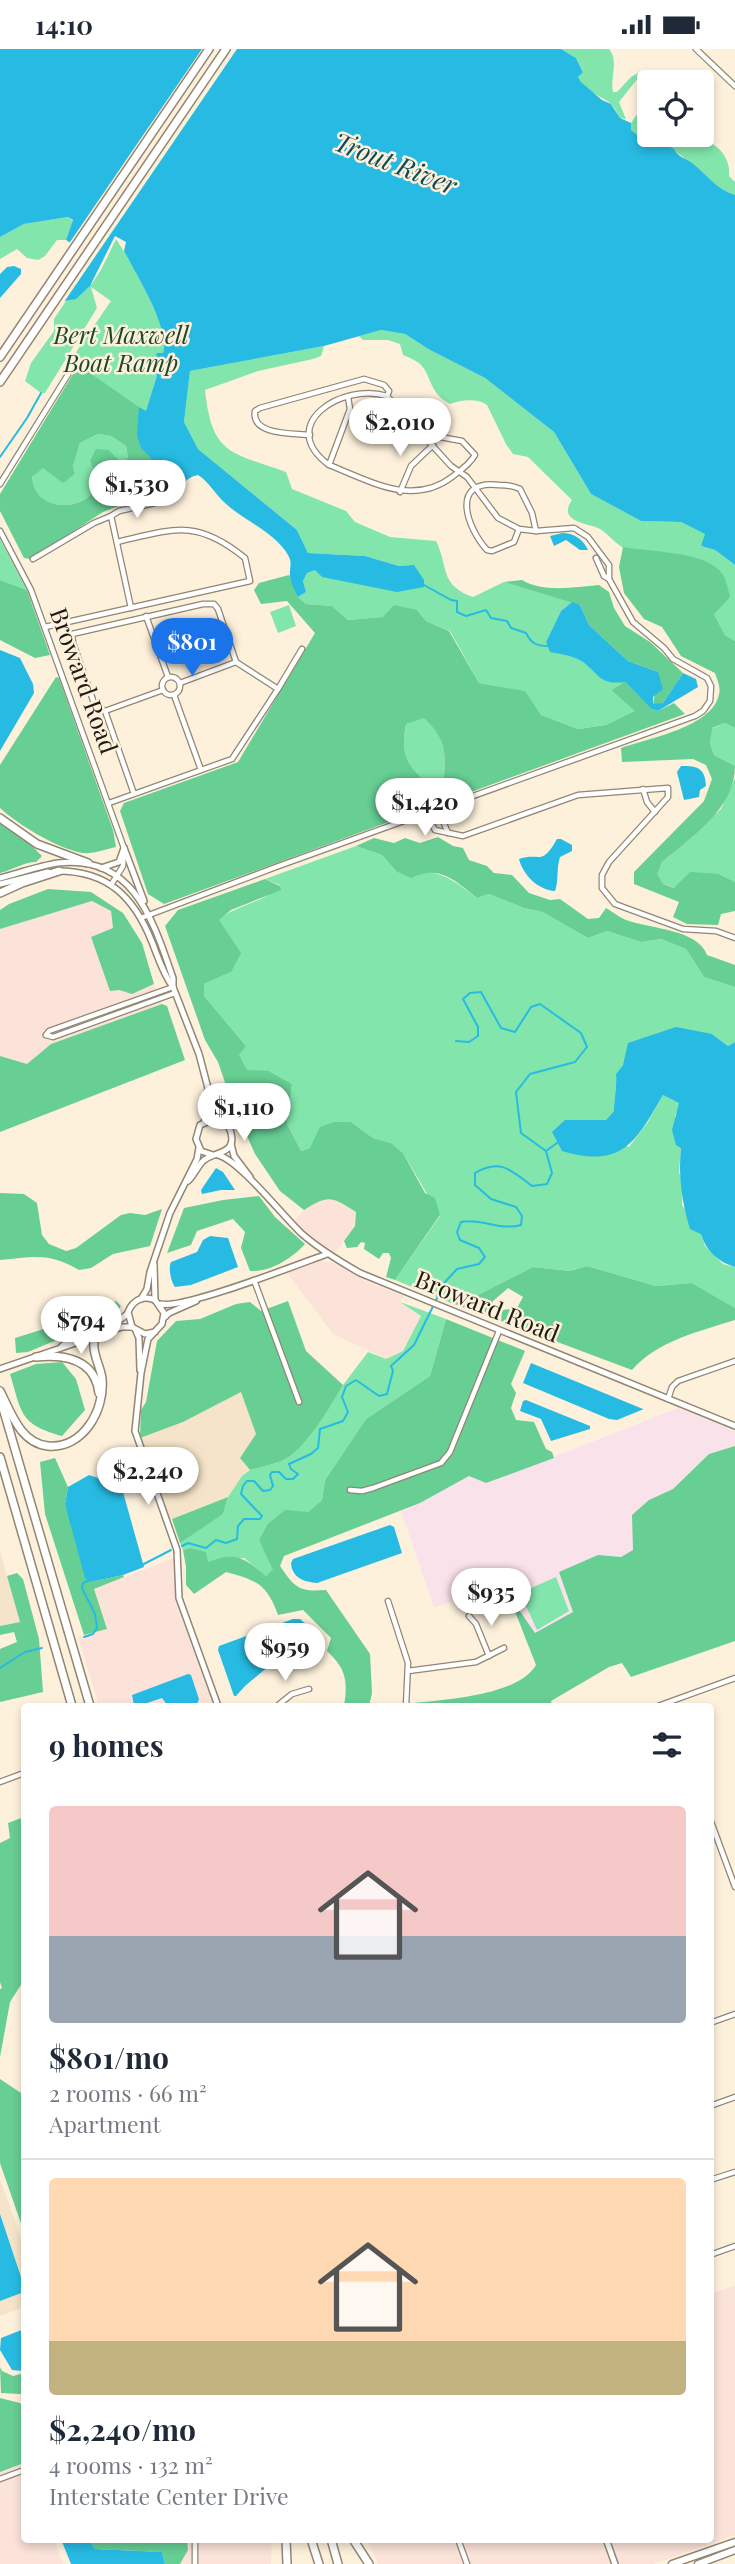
<!DOCTYPE html>
<meta charset="utf-8">
<style>
body{margin:0;font-family:"Playfair Display",serif;background:#f6f6f7;color:#1f2937;height:100vh;display:flex;flex-direction:column;font-size:26px;white-space:nowrap}
*{box-sizing:border-box;margin:0}
p{font-size:23px;color:#747a83}
.icon{flex:none;width:38px;height:38px;fill:none;stroke:currentColor;stroke-width:2;stroke-linecap:round;stroke-linejoin:round}
.map{position:relative;flex:1;overflow:hidden}
.details{position:absolute;left:21px;top:1654px;width:693px;height:840px;display:flex;flex-direction:column;background:#fff;border-radius:7px;box-shadow:0 4px 10px #0003}
.details>*{flex:none}
.buttons{position:absolute;left:637px;top:21px;display:grid;gap:14px}
.buttons a{display:grid;place-items:center;width:77px;height:77px;border-radius:7px;background:#fff;box-shadow:0 4px 10px #0003;font-size:35px}
.price{position:absolute;translate:-50% -60px;padding:0 16px;border-radius:24px;background:#fff;color:#222;font-size:23px;line-height:46px;filter:drop-shadow(0 2px 4px #0008)}
.price::after{content:'';position:absolute;left:50%;top:42px;width:21px;height:16px;margin-left:-10px;background:inherit;clip-path:polygon(0 0,100% 0,50% 100%)}
.price.current{background:#1a73e8;color:#fff}
ul{padding:0;list-style:none}
li{display:grid;align-content:center;gap:14px;height:371px;padding:0 28px}
li+li{border-top:2px solid #e0e1e3}
li span{display:grid;place-items:center;height:217px;border-radius:7px;color:#555}
li>.icon{margin-inline-start:auto}
span .icon{width:126px;height:126px;fill:#fffc;stroke-width:1}
li b{font-size:30px}
h2{display:flex;justify-content:space-between;align-items:center;height:84px;padding:0 28px;font-size:30px}
.status{display:flex;justify-content:space-between;align-items:center;height:49px;padding:0 35px;background:#fff;direction:ltr}
.status svg{height:19px;fill:currentColor}
.map>svg:first-child{display:block}
.commercial{fill:#fce3da}
.built{fill:#f5e4c9}
.education{fill:#fae2eb}
.green{fill:#82e5ab}
.forest{fill:#67ce94;fill-rule:evenodd}
.water{fill:#27bbe3}
.pier{fill:#fef1dc}
.lines{fill:none;stroke-linecap:round;stroke-linejoin:round}
.stream{stroke:#27bbe3;stroke-width:2}
.street-casing{stroke:#918672;stroke-width:7}
.secondary-casing{stroke:#918672;stroke-width:8}
.primary-casing{stroke:#918672;stroke-width:9}
.highway-casing{stroke:#918672;stroke-width:10}
.street{stroke:#fff;stroke-width:4.5}
.secondary{stroke:#fff;stroke-width:5}
.primary{stroke:#fff;stroke-width:6}
.highway{stroke:#fff;stroke-width:7}
.labels{text-anchor:middle;stroke-width:5;stroke-linejoin:round;paint-order:stroke}
.park-label{font-size:24px;font-style:italic;fill:#1b462e;stroke:#fef1dc}
.street-label{font-size:24px;fill:#1f1a13;stroke:#fef1dc}
.water-label{font-size:26px;font-style:italic;fill:#0f4a5a;stroke:#fef1dc}
</style>
<div class="status"><b>14:10</b><svg viewBox="0 0 49 12"><path d="M0 12V9h3v3zM5 12V6h3v6zM10 12V3h3v9zM15 12V0h3v12zM26 1h20v11H26zM47 4h2v5h-2z"/></svg></div>
<div class="map">
<svg width="735" height="2515" viewBox="0 0 735 2515">
<rect width="100%" height="100%" fill="#fef1dc"/>
<g class="commercial">
<path d="M92,852L111,862L113,879L91,888L119,941L132,945L154,935L162,955L51,995L27,1015L0,1007V880Z"/>
<path d="M334,1149L356,1163L355,1177L334,1205L294,1172L304,1161L322,1150Z"/>
<path d="M320,1212L334,1214L365,1232L404,1247L400,1253L421,1267L403,1302L386,1310L333,1285L287,1224Z"/>
<path d="M176,1508L175,1539L178,1557L214,1657H99L78,1588L107,1580L94,1540Z"/>
<path d="M735,2236V2486L654,2515H619L609,2490H710L711,2245Z"/>
<path d="M24,2414V2490H54L63,2515H0V2423Z"/>
<path d="M187,2490H272L271,2515H180L188,2501Z"/>
<path d="M366,2490H602L611,2515H378Z"/>
</g>
<g class="built">
<path d="M241,1343L256,1385L240,1409L250,1421L242,1427L228,1448L169,1471L140,1389L183,1373Z"/>
<path d="M0,1502L20,1573L0,1577Z"/>
<path d="M0,2130L24,2197V2258L0,2267Z"/>
</g>
<path class="education" d="M678,1359L735,1382V1397L709,1405L673,1440L649,1451L634,1501L621,1508L598,1506L574,1563L535,1585L517,1559L514,1560L505,1537L495,1541L494,1536L434,1559L401,1462L420,1454L469,1427L486,1434Z"/>
<g class="green">
<path d="M561,0H609C619,12 610,28 613,43H617L631,28L640,23L642,24L619,53L626,70L620,69C617,64 614,57 610,54C599,46 584,41 578,28L583,22L576,9Z"/>
<path d="M649,48V60L645,68L649,72V86H700L706,92C721,97 731,112 729,127L735,133V146C704,137 680,91 647,93L631,81V74Z"/>
<path d="M68,168L73,172L66,191H57L45,207L38,211L27,209L17,200L0,210V188L24,175Z"/>
<path d="M116,190C129,209 165,274 165,295C165,305 156,316 151,324L157,325L146,363L70,312L111,252L91,238L97,259L45,344H41L25,332L31,314L54,282V270L66,252C93,246 104,214 116,190Z"/>
<path d="M381,281L405,285L430,301L485,329L554,383L591,445L641,472L681,473L706,485L701,497L715,501L735,516V592L725,586L714,565L672,504C657,504 636,505 622,498C614,493 608,485 600,480C591,474 556,474 572,451L528,408L513,405L506,395L487,356C477,349 461,351 450,355C428,344 432,325 419,314C415,311 408,308 403,306L400,295L388,291H363L359,287Z"/>
<path d="M324,297L321,307L313,310L258,322L205,341C212,406 230,403 286,423L292,440L346,462L355,473L390,488L436,492C449,518 439,536 473,548L504,533L572,553L561,562L546,593L550,602C560,605 574,607 583,613C601,626 599,636 626,632L611,641L636,662L606,676L578,680L541,666L524,642L479,634L450,582L426,572L417,561L383,568L348,571L332,557L306,555L298,548L306,543L303,532L307,524L316,520L322,528L413,516L399,517L365,507L308,504L297,481L198,400L184,373L190,322Z"/>
<path d="M98,385L111,387L126,397L128,409L120,413L90,412C93,420 98,430 95,439C87,458 54,461 41,448C35,442 33,436 32,428L43,418L63,433L75,425L73,417L80,394Z"/>
<path d="M0,490L27,541L0,531Z"/>
<path d="M289,556L296,577L278,584L270,563Z"/>
<path d="M424,668C446,689 447,706 443,734L432,737C407,718 400,706 406,675Z"/>
<path d="M725,674L735,679V717L714,706L710,694L711,680Z"/>
<path d="M735,729V833L719,825L675,839L663,835L656,825L662,813L721,760Z"/>
<path d="M356,797L382,806L396,822C439,822 443,823 477,849L489,845L524,859L544,863L588,889L607,882L641,893L661,890L686,900L704,928L735,938V993L728,997L712,985L623,1016L616,1025C617,1039 614,1049 614,1062L605,1072L565,1071L629,1098L648,1073L663,1046L680,1054L675,1067L681,1099L679,1123L683,1136L682,1156L701,1185L705,1197L723,1215L735,1218V1259L692,1234L656,1237L587,1217L570,1222L533,1218L464,1253L446,1252L395,1231L440,1167L403,1104L391,1094L373,1089L351,1073L310,1099L301,1102L287,1075L292,1035L269,1022H247L238,1006L246,997L204,947V935L231,923L218,871C238,855 265,854 280,836L265,830Z"/>
<path d="M400,1253L446,1270L430,1327L366,1370L325,1431L322,1451L308,1463L259,1491L274,1521L266,1527L244,1509L208,1513L190,1499L183,1501L180,1494L184,1490L223,1465L228,1448L242,1427L250,1421L276,1414L331,1356L343,1336L368,1303L386,1310L403,1302L421,1267Z"/>
<path d="M556,1528L569,1562L537,1581L520,1544Z"/>
</g>
<g class="forest">
<path d="M81,318L139,358L156,425L146,446L103,463L31,510L24,509L0,462V445L76,320ZM98,385L111,387L126,397L128,409L120,413L109,401L96,400L90,412C93,420 98,430 95,439C87,458 55,461 41,448C35,442 33,436 32,428L43,419L63,434L75,425L73,417L80,394Z"/>
<path d="M623,498C649,503 702,502 720,522C726,528 728,540 730,548L714,565L725,586L735,592V679L725,674L712,679L710,694L714,706L735,717C735,760 692,787 662,813L657,825L663,835L674,839L690,823L719,825L735,833V862L721,865L718,876L687,875L673,868L679,853L634,835V823L704,752L712,730L706,716L693,710L622,713L621,699C649,689 713,678 719,645C721,639 717,630 715,624L681,607L662,578L644,570L624,544L619,518Z"/>
<path d="M289,526L298,548L306,555L332,557L348,571L383,568L394,556L417,561L426,572L449,582L479,634L525,642L541,666L578,680L606,676L635,662L611,641L626,632L651,660L658,662L674,654L685,665L164,855L148,845L120,762L124,754L238,713L315,584L287,552L261,555L254,541L259,534ZM424,669C446,689 447,706 443,734L432,737C407,718 400,706 406,675Z"/>
<path d="M0,531L27,541L50,606L35,609L0,591Z"/>
<path d="M522,531C544,544 574,538 599,536L609,543L614,559L625,577L650,593L683,624L663,654L653,656L658,623L628,612L589,576L580,556L504,533Z"/>
<path d="M56,628L59,629L113,781L116,798C107,800 93,805 83,804C60,801 17,775 0,759V716Z"/>
<path d="M0,773L29,794L42,807L36,813C24,813 12,821 0,824Z"/>
<path d="M438,788L453,797L463,799L469,811L487,817L494,824L512,826L529,844L550,851L560,850L588,870L599,869L606,859C613,863 619,868 626,871C650,880 698,880 707,906L735,916V938L704,928L686,900L661,890L641,893L607,882L588,889L543,863L524,859L489,845L477,849C455,832 440,815 411,829L396,822L382,806L356,797L374,789L394,794L405,789L420,794Z"/>
<path d="M265,830L280,837L281,841L231,861L219,871L241,904L231,923L204,935V947L246,997L239,1006L247,1021L269,1022L292,1035L287,1075L301,1102L310,1099L320,1078L334,1073H351L373,1089L391,1094L403,1104L425,1144L435,1149L440,1166L395,1231L386,1228L391,1209L389,1204H383L379,1210L364,1200L365,1194L361,1193L357,1198L347,1199L344,1192L355,1177L356,1163C331,1147 328,1146 304,1161L280,1142L255,1105L231,1051L218,1013L205,991L165,877L178,861Z"/>
<path d="M48,840L91,843L123,864L142,894L154,935L132,945L119,941L110,942L91,888L113,879L111,862L92,852L0,880V861L9,855Z"/>
<path d="M162,955L167,957L185,1011L0,1083V1007L27,1015L51,995Z"/>
<path d="M0,1144L24,1145L37,1154L42,1186L49,1195L66,1202L76,1199L121,1166L130,1164L145,1166L162,1160L150,1197L113,1205L91,1219L79,1221C49,1203 33,1208 0,1211Z"/>
<path d="M259,1147L275,1168L305,1195C291,1210 271,1223 250,1222L241,1199L245,1183L233,1170L197,1182L191,1196L167,1204L184,1159L223,1151Z"/>
<path d="M587,1217L656,1237L692,1234L735,1259V1271C700,1282 657,1292 632,1321L501,1272L502,1261L517,1259L523,1248L508,1239L493,1252L488,1267L446,1252L464,1253L533,1218L570,1222Z"/>
<path d="M116,1252L121,1257L115,1264L62,1282L59,1290L28,1303L16,1304L15,1289L66,1273Z"/>
<path d="M288,1252L306,1302L343,1336C332,1355 309,1393 291,1406C279,1415 264,1417 250,1421L240,1409L256,1385L241,1343L183,1373L140,1389L141,1361L146,1353L157,1292L176,1272L200,1270L236,1255L250,1253L261,1262Z"/>
<path d="M446,1270L525,1302L511,1335L516,1344L511,1359L516,1371L534,1373L546,1400L552,1403L554,1409L486,1434L469,1427L420,1454L284,1507L280,1517C295,1539 299,1543 326,1541L370,1605L372,1644L369,1657H344C348,1631 346,1620 327,1602L331,1589L303,1561L278,1566C267,1535 256,1531 226,1523L194,1545L186,1536V1518L183,1501L190,1499L206,1503L208,1513C237,1502 244,1509 266,1527L273,1521L259,1491L268,1475L285,1461L308,1463L322,1451L325,1431L366,1370L430,1327Z"/>
<path d="M62,1313L76,1330L85,1361L62,1387C19,1375 22,1364 10,1325L36,1315Z"/>
<path d="M735,1397V1592L631,1628L622,1614L609,1618L551,1652L552,1657H413L414,1654C446,1651 519,1646 536,1616L514,1560L517,1558L535,1584L573,1563L559,1523L598,1506L621,1508L633,1501L632,1466L649,1451L673,1440L709,1405Z"/>
<path d="M55,1409L68,1438L65,1455L91,1533L123,1526L124,1528L94,1540L107,1580L84,1586L45,1465L40,1413Z"/>
<path d="M228,1448L223,1465L180,1494L172,1470Z"/>
<path d="M17,1524L23,1530L39,1590L43,1643L0,1653V1600L17,1593L14,1583L0,1586V1577L20,1573L7,1527Z"/>
<path d="M24,1768V1931L10,1953L0,2008V1940L2,1939L0,1933V1794L10,1789L8,1774Z"/>
<path d="M0,2030L21,2044L24,2053V2183L0,2114Z"/>
<path d="M0,2318L2,2322L13,2327L24,2324V2343L20,2345L1,2344Z"/>
<path d="M0,2349L20,2354L24,2359V2414L0,2423Z"/>
<path d="M88,2490H187L188,2501L180,2515H165L162,2503L95,2500Z"/>
</g>
<g class="water">
<path d="M0,0H561L576,9L583,23L578,28L581,33L602,51L611,55L620,69L631,74V81L647,93L659,92L674,100C678,108 685,109 692,114C707,126 716,140 735,146V516L715,501L701,497L705,485L681,473L641,472L591,445L554,383L485,329L430,301L405,285L381,281L324,297L190,322L184,373L198,400L297,481L308,504L365,507L399,517L414,516L424,531V538L397,543L322,528L315,521L307,524L303,532L306,543L298,548C295,542 291,534 290,528C289,520 293,514 288,506C275,483 244,472 225,454C215,445 209,433 198,426C182,429 182,443 162,445L151,436L156,425L151,409L141,399L137,386L139,358L146,362L157,326L151,324L157,304H163C171,281 136,225 124,202L126,193L115,187L90,237L76,250L60,253L77,198L66,191L73,171L68,168L24,175L0,188Z"/>
<path d="M14,217L21,220V225L0,249V225L7,218Z"/>
<path d="M562,484C574,484 583,490 588,501H580L566,491L554,497L550,487Z"/>
<path d="M572,553L580,556L589,576L628,612L658,623L663,640L653,648V655L663,654L683,624L696,630L698,638L658,662L651,660L626,633C599,636 601,627 583,613C574,607 560,605 550,603L546,593L561,562Z"/>
<path d="M0,601L20,609L33,635L34,644L0,702Z"/>
<path d="M681,717C698,717 705,719 706,737L700,741L699,748L684,751L677,723Z"/>
<path d="M557,790H561L572,796V802L560,808C556,821 559,831 555,842C538,841 523,826 519,810C541,803 541,818 557,790Z"/>
<path d="M676,978L712,985L728,997L735,993V1218C718,1213 706,1202 701,1185L690,1180C682,1154 678,1126 681,1099L676,1096L672,1081L679,1054L663,1046C636,1093 622,1120 562,1102L552,1083L565,1071H606L614,1062C614,1049 617,1039 616,1025L623,1016L628,994Z"/>
<path d="M216,1119L223,1123L235,1141H221L202,1145L201,1141Z"/>
<path d="M210,1187L228,1189L238,1218L191,1236L175,1238C171,1233 168,1219 171,1213L197,1203L203,1191Z"/>
<path d="M531,1314L643,1360H644L617,1371L609,1370L523,1334Z"/>
<path d="M526,1351L590,1377V1380L551,1392L541,1370L520,1362L523,1352Z"/>
<path d="M89,1426L117,1435L123,1443L144,1518L123,1526L91,1533L85,1529L65,1455L68,1438Z"/>
<path d="M390,1476L394,1478L402,1504L317,1534C304,1533 292,1529 291,1514L293,1510Z"/>
<path d="M293,1570H300L321,1588L322,1593C315,1601 303,1598 293,1597L245,1637L236,1647H234L218,1601L219,1597Z"/>
<path d="M188,1625L191,1626L199,1650L197,1655L168,1657L162,1649L138,1657L134,1656L132,1646Z"/>
<path d="M0,2165L24,2237V2243L0,2252Z"/>
<path d="M24,2280V2322L12,2321L0,2301L1,2289Z"/>
<path d="M61,2490H88L95,2500L162,2503L165,2515H71Z"/>
</g>
<path class="pier" d="M202,0H237L62,256H58L57,252L73,199L68,196Z"/>
<g class="lines">
<g class="stream">
<path d="M0,408L27,369L41,344"/>
<path d="M424,536L451,551L457,552V563L466,567L486,561L491,569L507,572L511,579L526,584C531,594 536,597 548,597"/>
<path d="M456,992L469,993L478,987V978L463,950L470,944L481,943L501,979L515,983L531,958L540,955L581,984L587,998L575,1013L530,1025L516,1043L521,1084L546,1102"/>
<path d="M182,1497L188,1494L206,1499L216,1491L226,1494L237,1490L238,1477L244,1470H260L262,1467L241,1445L243,1437L247,1432H254L263,1442L270,1441L273,1437L270,1426L272,1423H279L286,1430H293L298,1425L291,1420L289,1415L311,1405L318,1399L320,1380L343,1372L348,1363L342,1348L346,1337L356,1331L379,1347L387,1345L393,1322L391,1317L414,1296L445,1233L457,1220L479,1215L485,1208L479,1199L460,1191L457,1183L461,1173C482,1169 500,1182 521,1176L522,1167L516,1158L491,1150L475,1136V1124C500,1109 511,1121 532,1137L547,1135L552,1124L546,1102L557,1094"/>
<path d="M142,1516L171,1501"/>
<path d="M84,1588L93,1585L97,1579L95,1565L82,1539L83,1534L90,1531"/>
<path d="M0,1619L25,1603L42,1599"/>
</g>
<defs>
<g id="street">
<path d="M696,0L735,37"/>
<path d="M387,347C342,333 275,376 329,416C370,432 412,458 452,428C460,422 470,415 475,406L462,392L424,385"/>
<path d="M310,386C294,384 251,387 255,362L260,359L364,330L384,336L389,342L387,347"/>
<path d="M329,416L350,360L348,348"/>
<path d="M0,435L77,311"/>
<path d="M400,443L411,417L433,396"/>
<path d="M111,467L119,462L155,454"/>
<path d="M519,480L514,493L492,502L487,501C467,479 449,430 499,436C506,436 514,437 520,440L532,464L536,482"/>
<path d="M0,482L31,541L124,799L123,817L111,836"/>
<path d="M596,509L604,527L609,530"/>
<path d="M33,510L94,474L111,467L131,559"/>
<path d="M146,567L168,628"/>
<path d="M45,578L250,532L245,509C196,469 173,480 117,493"/>
<circle cx="171" cy="637" r="9"/>
<path d="M180,634L236,613"/>
<path d="M278,640L302,600"/>
<path d="M174,646L201,721"/>
<path d="M105,662L163,641"/>
<path d="M643,740L647,753L655,763"/>
<path d="M109,754L232,710L278,640L236,613L218,560L214,555H203L72,585L73,594L94,654L97,658L105,662L134,745"/>
<path d="M438,760L448,784"/>
<path d="M426,764L435,781L463,787L578,746L668,739V748L609,813L602,826V839L615,855L683,880L716,882L735,889"/>
<path d="M141,869L276,818L695,667L703,662L710,652L711,637L707,629L673,610L664,599L633,573L609,530V516L588,488L574,479L536,482L519,480L498,469L467,428L451,417L387,347"/>
<path d="M46,986L53,988L175,944"/>
<path d="M46,986L49,982L173,938"/>
<path d="M254,1231L299,1353"/>
<path d="M668,1350L672,1338L678,1332L735,1312"/>
<path d="M149,1425L190,1410"/>
<path d="M350,1441L362,1442L373,1439L441,1414L450,1403L499,1282"/>
<path d="M388,1552L408,1614L406,1657"/>
<path d="M469,1567L476,1575L489,1607"/>
<path d="M408,1622L476,1613L504,1599"/>
<path d="M277,1657L292,1645L309,1640"/>
<path d="M658,1657L735,1629"/>
<path d="M0,1733L24,1724"/>
<path d="M710,1770L735,1838"/>
<path d="M710,1974L735,1965"/>
<path d="M710,2057L735,2048"/>
<path d="M710,2131L735,2123"/>
<path d="M710,2206L735,2197"/>
<path d="M0,2430L24,2421"/>
<path d="M195,2490V2515"/>
<path d="M458,2490L467,2515"/>
</g>
<g id="secondary">
<path d="M124,799L144,852"/>
<path d="M101,819L119,813L124,799"/>
<path d="M58,822C108,822 134,848 152,893C158,908 163,925 173,938L199,1005L214,1062L219,1071"/>
<path d="M0,829C19,824 39,817 58,814C134,805 153,872 173,929V938"/>
<path d="M0,835L48,823"/>
<path d="M204,1073C210,1061 204,1051 208,1040"/>
<path d="M231,1095L234,1107L250,1128"/>
<path d="M218,1106C239,1111 282,1166 301,1184C319,1200 339,1212 360,1224L735,1377"/>
<path d="M188,1132C194,1126 196,1120 202,1113C211,1102 237,1107 231,1084C229,1075 222,1072 214,1070L200,1076L196,1090L201,1102L213,1106"/>
<path d="M154,1215L155,1251"/>
<path d="M141,1250L147,1240L150,1223L170,1164L197,1110L199,1099"/>
<path d="M161,1255C182,1261 299,1215 327,1205"/>
<path d="M165,1268L169,1264L196,1252"/>
<path d="M136,1282L139,1289L140,1321"/>
<path d="M155,1283L145,1285L132,1278L128,1263C133,1251 143,1246 155,1251L164,1264L162,1275L148,1290L141,1324L135,1382L177,1501L179,1549L218,1657"/>
<path d="M62,1297C80,1283 115,1278 127,1265"/>
<path d="M0,1320L122,1278H132"/>
<path d="M606,2490L615,2515"/>
</g>
<g id="primary">
<path d="M672,2515L735,2493"/>
<path d="M698,2515L735,2501"/>
</g>
<g id="highway">
<path d="M0,308L209,0"/>
<path d="M0,333L226,0"/>
<path d="M0,769L37,795L88,814"/>
<path d="M0,844L22,834L59,822"/>
<path d="M36,1308C64,1305 95,1310 99,1344"/>
<path d="M0,1342C11,1363 20,1394 48,1397C83,1400 105,1361 102,1330C101,1318 92,1305 94,1293C95,1285 100,1281 106,1276"/>
<path d="M0,1349L90,1657"/>
<path d="M0,1408L72,1657"/>
<path d="M286,2490L287,2515"/>
<path d="M311,2490L319,2515"/>
<path d="M331,2490L338,2515"/>
<path d="M353,2490L369,2515"/>
</g>
</defs>
<use href="#street" class="street-casing"/>
<use href="#secondary" class="secondary-casing"/>
<use href="#primary" class="primary-casing"/>
<use href="#highway" class="highway-casing"/>
<use href="#street" class="street"/>
<use href="#secondary" class="secondary"/>
<use href="#primary" class="primary"/>
<use href="#highway" class="highway"/>
</g>
<g class="labels">
<g class="park-label">
<text x="121" y="295">Bert Maxwell<tspan x="121" dy="28">Boat Ramp</tspan></text>
</g>
<g class="street-label">
<text transform="translate(83 632) rotate(70)" y="8">Broward Road</text>
<text transform="translate(487 1258) rotate(22)" y="8">Broward Road</text>
</g>
<g class="water-label">
<text transform="translate(395 115) rotate(21)" y="9">Trout River</text>
</g>
</g>
</svg>
<div class="buttons">
<a><svg class="icon" aria-label="locate" viewBox="0 0 24 24"><circle cx="12" cy="12" r="6"/><path d="M12 2v4M12 18v4M2 12h4M18 12h4"/></svg></a>
</div>
<b class="price" style="left:400px;top:409px">$2,010</b>
<b class="price" style="left:137px;top:471px">$1,530</b>
<b class="price current" style="left:192px;top:629px">$801</b>
<b class="price" style="left:425px;top:789px">$1,420</b>
<b class="price" style="left:244px;top:1094px">$1,110</b>
<b class="price" style="left:81px;top:1307px">$794</b>
<b class="price" style="left:148px;top:1458px">$2,240</b>
<b class="price" style="left:491px;top:1579px">$935</b>
<b class="price" style="left:285px;top:1634px">$959</b>
<section class="details">
<h2>9 homes<svg class="icon" aria-label="filters" viewBox="0 0 24 24"><path d="M4 7h16M4 17h16"/><circle cx="9" cy="7" r="2"/><circle cx="15" cy="17" r="2"/></svg></h2>
<ul>
<li><span style="background:linear-gradient(#f6c9c9 60%,#9aa5b1 0)"><svg class="icon" aria-label="home" viewBox="0 0 24 24"><path d="M3 11l9-7 9 7M6 9v11h12V9"/></svg></span><div><b>$801/mo</b><p>2 rooms · 66 m²</p><p>Apartment</p></div></li>
<li><span style="background:linear-gradient(#ffd9b3 75%,#c2b280 0)"><svg class="icon" aria-label="home" viewBox="0 0 24 24"><path d="M3 11l9-7 9 7M6 9v11h12V9"/></svg></span><div><b>$2,240/mo</b><p>4 rooms · 132 m²</p><p>Interstate Center Drive</p></div></li>
</ul>
</section>
</div>
